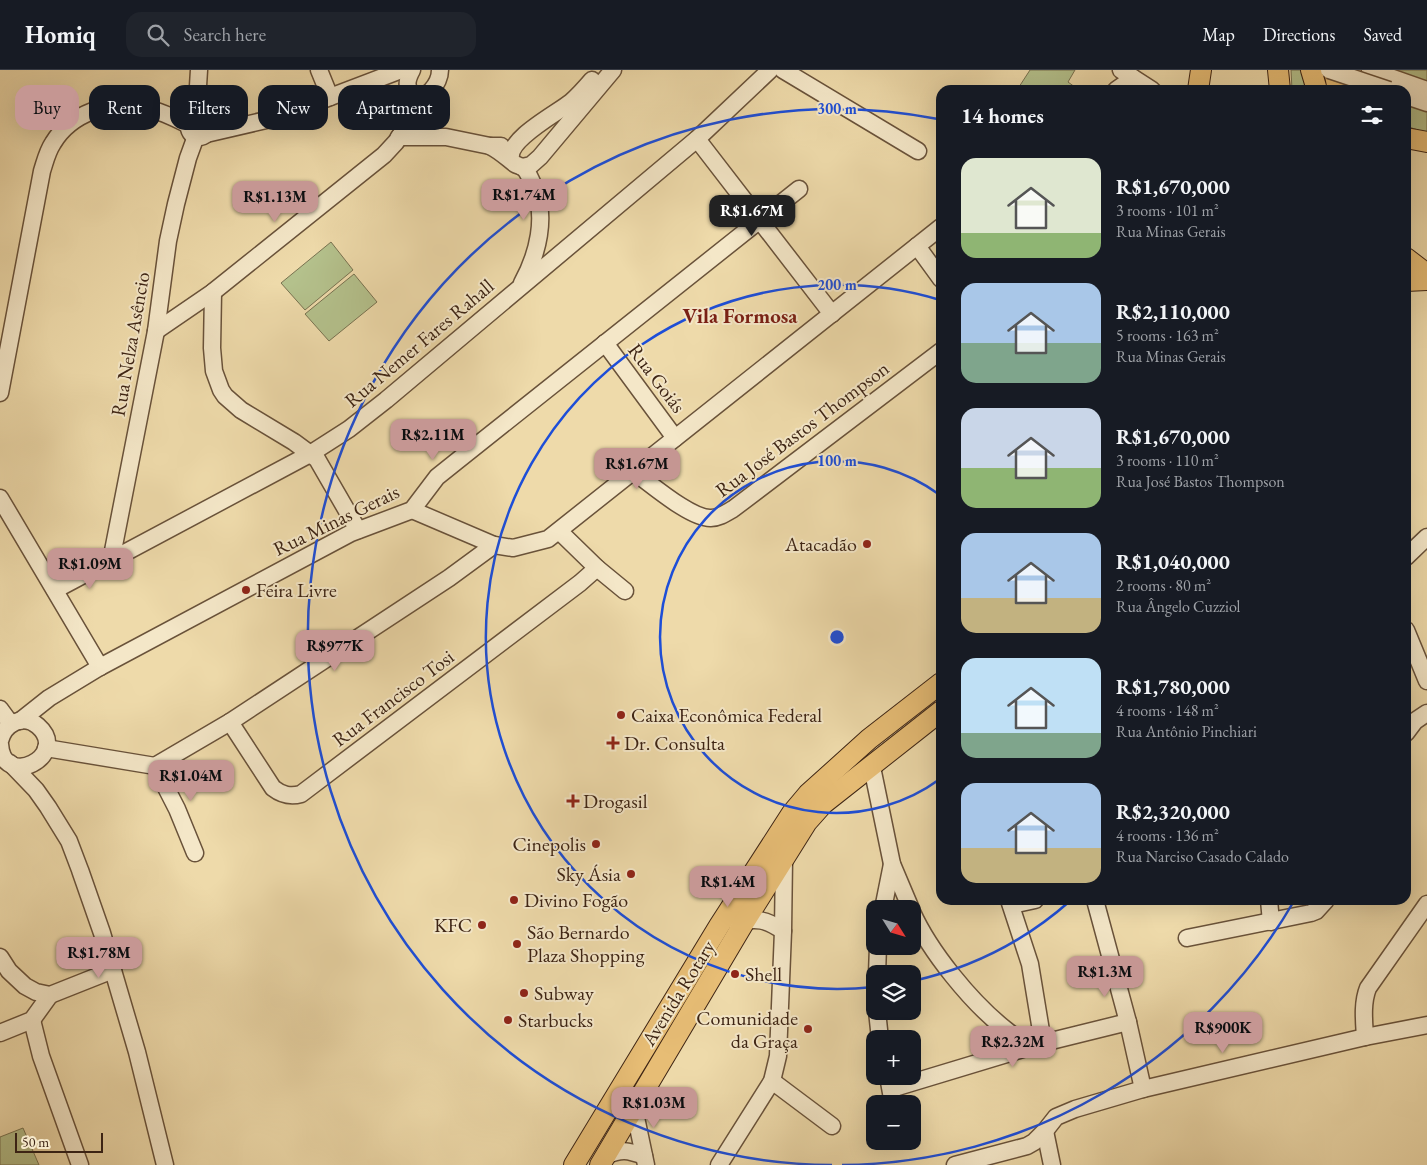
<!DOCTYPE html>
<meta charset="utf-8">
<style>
body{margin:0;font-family:"EB Garamond",serif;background:#20242c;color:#f1f3f6;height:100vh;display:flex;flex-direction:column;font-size:19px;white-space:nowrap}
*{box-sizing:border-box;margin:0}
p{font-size:16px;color:#9ea1a6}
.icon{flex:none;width:28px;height:28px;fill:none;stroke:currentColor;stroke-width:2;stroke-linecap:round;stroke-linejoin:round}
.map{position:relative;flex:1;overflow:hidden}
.side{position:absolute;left:936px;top:15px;width:475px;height:820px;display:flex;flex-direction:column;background:#171b24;border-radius:15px;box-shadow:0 5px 20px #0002}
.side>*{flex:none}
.top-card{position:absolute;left:15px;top:15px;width:475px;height:45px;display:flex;gap:10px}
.needle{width:32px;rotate:127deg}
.controls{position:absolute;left:866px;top:830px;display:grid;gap:10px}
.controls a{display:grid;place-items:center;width:55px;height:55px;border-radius:10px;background:#171b24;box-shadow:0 5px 20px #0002;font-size:25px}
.scale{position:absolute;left:15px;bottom:12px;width:88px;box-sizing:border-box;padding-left:5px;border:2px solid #3d2414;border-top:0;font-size:14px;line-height:18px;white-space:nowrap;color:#3d2414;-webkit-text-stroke:4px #f4e7c8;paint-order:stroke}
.price{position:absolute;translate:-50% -42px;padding:0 11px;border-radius:10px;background:#c59692;color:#111;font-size:16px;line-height:32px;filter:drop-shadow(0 1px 2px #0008)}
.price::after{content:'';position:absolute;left:50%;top:30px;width:15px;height:11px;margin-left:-8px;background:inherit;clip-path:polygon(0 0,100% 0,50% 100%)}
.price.on{background:#222;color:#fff}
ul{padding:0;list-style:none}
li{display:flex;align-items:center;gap:15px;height:125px;padding:0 25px}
li span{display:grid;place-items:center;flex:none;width:140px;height:100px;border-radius:15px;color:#555}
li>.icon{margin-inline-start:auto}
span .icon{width:60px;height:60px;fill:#fffc;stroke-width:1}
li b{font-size:21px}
h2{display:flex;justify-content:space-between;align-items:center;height:60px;padding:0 25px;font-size:21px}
.tag{padding:0 18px;border-radius:15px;background:#171b24;box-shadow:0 5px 20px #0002;font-size:18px;line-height:45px}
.tag.on{background:#c59692;color:#111}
header{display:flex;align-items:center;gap:30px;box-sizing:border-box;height:70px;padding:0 25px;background:#171b24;border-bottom:1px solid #363941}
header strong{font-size:24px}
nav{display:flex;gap:28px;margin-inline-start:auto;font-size:18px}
.search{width:350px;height:45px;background:#20242c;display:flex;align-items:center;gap:12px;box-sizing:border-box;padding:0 18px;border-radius:15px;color:#9ea1a6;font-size:19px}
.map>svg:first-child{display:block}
.green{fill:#b4c18c;stroke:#787250}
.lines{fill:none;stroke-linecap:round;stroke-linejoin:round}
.minor-casing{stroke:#69523a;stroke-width:19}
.major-casing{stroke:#3d2414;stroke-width:22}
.minor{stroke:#f4e7c8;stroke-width:16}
.major{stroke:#e7bd75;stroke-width:20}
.minor-bridge-casing{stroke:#69523a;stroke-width:19;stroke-linecap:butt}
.minor-bridge{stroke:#f4e7c8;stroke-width:16}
.ring{fill:none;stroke:#1d4ed8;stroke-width:2.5}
.poi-dot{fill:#8f2418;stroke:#f4e7c8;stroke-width:2}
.labels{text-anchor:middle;stroke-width:4;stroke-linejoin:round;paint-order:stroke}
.street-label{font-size:20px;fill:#3d2414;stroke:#f4e7c8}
.poi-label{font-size:20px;fill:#3d2414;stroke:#f4e7c8;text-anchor:start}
.neighbourhood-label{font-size:21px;font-weight:bold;fill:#7a1f14;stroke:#f4e7c8}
.centre{fill:#1d4ed8;stroke:#f4e7c8;stroke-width:2.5}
.ring-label{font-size:15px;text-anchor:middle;font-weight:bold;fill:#1d4ed8;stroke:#f4e7c8;stroke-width:4;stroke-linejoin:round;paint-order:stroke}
</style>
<header>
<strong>Homiq</strong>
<div class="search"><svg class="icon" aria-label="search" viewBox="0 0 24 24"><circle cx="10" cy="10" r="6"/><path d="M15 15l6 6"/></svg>Search here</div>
<nav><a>Map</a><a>Directions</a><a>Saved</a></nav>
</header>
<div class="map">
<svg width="1427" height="1095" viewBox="0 0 1427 1095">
<rect width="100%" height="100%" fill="#eedaaa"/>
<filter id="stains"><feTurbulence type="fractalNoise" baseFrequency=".004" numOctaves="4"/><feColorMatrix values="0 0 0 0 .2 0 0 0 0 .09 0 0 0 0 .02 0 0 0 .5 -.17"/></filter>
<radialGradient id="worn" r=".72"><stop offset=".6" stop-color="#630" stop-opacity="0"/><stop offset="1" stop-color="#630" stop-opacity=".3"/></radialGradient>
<g class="green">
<path d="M1030,0H1075L1068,12L1079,20H1017Z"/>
<path d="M1291,0H1301L1307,20H1292Z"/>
<path d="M1391,0H1427V13Z"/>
<path d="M1406,35L1427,41V63L1406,56Z"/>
<path d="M331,172L353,200L305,240L281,213Z"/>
<path d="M354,204L377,232L329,271L305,244Z"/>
<path d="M23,1058L39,1095H0V1067Z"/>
</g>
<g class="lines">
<defs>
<g id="minor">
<path d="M319,0L330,27"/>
<path d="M412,0C407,9 405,17 412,25C426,33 440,13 440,0"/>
<path d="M783,0L918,81"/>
<path d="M1121,0L1152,20"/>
<path d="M1370,0L1427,20"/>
<path d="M1116,20L1133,8"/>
<path d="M1406,26L1427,33"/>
<circle cx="199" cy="57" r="10"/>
<path d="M196,48L199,0"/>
<path d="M206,64L275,48L401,0"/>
<path d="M399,67H446L490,76H501"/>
<path d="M697,69L832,244"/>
<path d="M490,76C500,81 506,87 515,94C518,96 522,96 525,99C529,104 531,111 534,116C547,147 538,184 522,213"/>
<path d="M511,89C507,69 556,44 571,32C579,25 586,17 592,10"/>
<path d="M522,97L531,95L540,87L613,0"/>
<path d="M917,176L941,209"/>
<path d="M213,222L212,278L214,301L221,320L225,326L241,340L294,372L317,389L358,460"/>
<path d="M156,261L213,222L384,85L396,72L426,26"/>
<path d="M605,273L675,368"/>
<path d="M0,323L42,101C45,92 47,82 53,73C71,43 110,30 143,37C159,40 174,48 189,55"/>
<path d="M634,402C651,414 691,449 711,448C719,448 726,443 733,439L941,281"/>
<path d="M0,428L100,597"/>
<path d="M412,440L494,475L513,478L548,469L941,157"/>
<path d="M559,461L597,498L625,521"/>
<path d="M1406,487L1427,467"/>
<path d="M111,491L156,261L168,171L176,134L188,88L196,66"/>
<path d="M55,520L310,384L349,359L386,330L697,69L770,0"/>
<path d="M1406,560L1427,611"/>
<path d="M0,639L11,654"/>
<path d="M20,651L49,628L100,597L351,463L412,440L437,407L457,391L799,119"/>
<path d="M230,652L273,718C282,725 290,727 301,724L580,513L597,498"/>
<path d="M1406,663L1415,651L1427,643"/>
<path d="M0,671C4,654 23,643 38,656C71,685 3,721 0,674"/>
<path d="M46,678L155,696L230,652L449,508L494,475"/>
<path d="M10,693L36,720L48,737L69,771L80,800L102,863L137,982L165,1095"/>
<path d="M155,696L177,739L195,783"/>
<path d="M872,697L892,794L911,839"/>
<path d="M1009,830L1030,894L1043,973"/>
<path d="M1095,830L1128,952L1143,1019"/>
<path d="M1269,830L1271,852"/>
<path d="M1011,835L1035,830"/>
<path d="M883,839L892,794"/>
<path d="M912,842C930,882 971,932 1005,959C1013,966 1022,971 1031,977"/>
<path d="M736,852C757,848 766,849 783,861"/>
<path d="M1187,868L1311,843L1316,841L1326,830"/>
<path d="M0,887L9,901L25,916L36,922L50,925L113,900"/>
<path d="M877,904L878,876"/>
<path d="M877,941L880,969"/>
<path d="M32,950L41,986L80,1095"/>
<path d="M0,963L32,950L50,925"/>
<path d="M1365,967C1364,951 1362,933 1368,918L1427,834"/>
<path d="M888,1006L893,1034"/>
<path d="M772,1011L832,1056"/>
<path d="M891,1019L1043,973L1128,952"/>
<path d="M634,1038L646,1095"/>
<path d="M1045,1061L1052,1095"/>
<path d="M605,1086C622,1079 627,1080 644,1086"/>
<path d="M719,1095L772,1011L778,986L783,861L784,788"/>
<path d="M955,1095L1027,1076L1034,1072L1045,1061L1056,1047L1075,1039L1143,1019L1365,967L1427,955"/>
</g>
<g id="major">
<path d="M1278,0L1280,20"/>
<path d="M1311,0L1317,20"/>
<path d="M1334,0L1338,20"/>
<path d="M1198,20L1201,0"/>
<path d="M1406,68L1427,72"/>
<path d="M1406,188L1427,204"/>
<path d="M1406,211L1427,210"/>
<path d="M574,1095L719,856L792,743L808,724L869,669L941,613"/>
<path d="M600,1095L745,851L807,752L823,734L941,641"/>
</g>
</defs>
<use href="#minor" class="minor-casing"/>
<use href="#major" class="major-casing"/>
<use href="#minor" class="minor"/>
<use href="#major" class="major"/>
<defs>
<path id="minor-bridge" d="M1329,0L1389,20"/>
</defs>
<use href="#minor-bridge" class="minor-bridge-casing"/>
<use href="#minor-bridge" class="minor-bridge"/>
</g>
<g class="ring">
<path d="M940 709A176 176 0 1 1 940 425"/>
<path d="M1070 831A352 352 0 0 1 913 911M874 917A352 352 0 1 1 940 230"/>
<path d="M1294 831A528 528 0 0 1 842 1095M832 1095A528 528 0 1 1 938 49"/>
</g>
<g class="poi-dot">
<circle cx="867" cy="474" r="5"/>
<circle cx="246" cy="520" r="5"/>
<circle cx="621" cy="645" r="5"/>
<path d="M610.5 665.5h5v5h5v5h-5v5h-5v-5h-5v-5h5z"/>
<path d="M570.5 723.5h5v5h5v5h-5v5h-5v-5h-5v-5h5z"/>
<circle cx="596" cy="774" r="5"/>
<circle cx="631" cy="804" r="5"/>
<circle cx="514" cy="830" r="5"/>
<circle cx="482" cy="855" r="5"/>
<circle cx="517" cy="874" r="5"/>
<circle cx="735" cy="904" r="5"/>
<circle cx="524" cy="923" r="5"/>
<circle cx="508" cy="950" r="5"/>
<circle cx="808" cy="959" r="5"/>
</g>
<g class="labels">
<g class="street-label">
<text transform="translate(419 273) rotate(-40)" y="7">Rua Nemer Fares Rahall</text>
<text transform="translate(130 274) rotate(-80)" y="7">Rua Nelza Asêncio</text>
<text transform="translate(657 308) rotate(53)" y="7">Rua Goiás</text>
<text transform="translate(802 359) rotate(-37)" y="7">Rua José Bastos Thompson</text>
<text transform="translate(336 450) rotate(-26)" y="7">Rua Minas Gerais</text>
<text transform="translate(393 628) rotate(-37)" y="7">Rua Francisco Tosi</text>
<text transform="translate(678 923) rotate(-58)" y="7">Avenida Rotary</text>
</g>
<g class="poi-label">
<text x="857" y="481" text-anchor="end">Atacadão</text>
<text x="256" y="527">Feira Livre</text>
<text x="631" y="652">Caixa Econômica Federal</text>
<text x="624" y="680">Dr. Consulta</text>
<text x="583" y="738">Drogasil</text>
<text x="586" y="781" text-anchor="end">Cinepolis</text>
<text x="621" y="811" text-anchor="end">Sky Ásia</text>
<text x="524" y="837">Divino Fogão</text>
<text x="472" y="862" text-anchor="end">KFC</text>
<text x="527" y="869">São Bernardo<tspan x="527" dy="23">Plaza Shopping</tspan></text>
<text x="745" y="911">Shell</text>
<text x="534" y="930">Subway</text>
<text x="798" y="955" text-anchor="end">Comunidade<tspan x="798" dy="23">da Graça</tspan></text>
<text x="518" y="957">Starbucks</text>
</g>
<g class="neighbourhood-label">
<text x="740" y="253">Vila Formosa</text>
</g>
</g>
<circle cx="837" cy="567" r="8" class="centre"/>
<g class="ring-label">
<text x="837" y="44">300 m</text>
<text x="837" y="220">200 m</text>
<text x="837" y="396">100 m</text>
</g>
<rect width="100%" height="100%" filter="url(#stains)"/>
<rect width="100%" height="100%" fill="url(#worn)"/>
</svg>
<div class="controls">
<a><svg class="needle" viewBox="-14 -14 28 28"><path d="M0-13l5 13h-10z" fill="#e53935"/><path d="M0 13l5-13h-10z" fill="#9ea1a6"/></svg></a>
<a><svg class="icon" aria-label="layers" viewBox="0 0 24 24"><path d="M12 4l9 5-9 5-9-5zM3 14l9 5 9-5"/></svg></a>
<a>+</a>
<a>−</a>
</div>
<div class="scale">50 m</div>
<b class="price" style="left:524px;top:151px">R$1.74M</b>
<b class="price" style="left:275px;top:153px">R$1.13M</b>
<b class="price on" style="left:752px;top:167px">R$1.67M</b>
<b class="price" style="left:433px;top:391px">R$2.11M</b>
<b class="price" style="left:637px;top:420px">R$1.67M</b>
<b class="price" style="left:90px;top:520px">R$1.09M</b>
<b class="price" style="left:335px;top:602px">R$977K</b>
<b class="price" style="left:191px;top:732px">R$1.04M</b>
<b class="price" style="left:728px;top:838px">R$1.4M</b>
<b class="price" style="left:99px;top:909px">R$1.78M</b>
<b class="price" style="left:1105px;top:928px">R$1.3M</b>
<b class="price" style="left:1223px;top:984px">R$900K</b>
<b class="price" style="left:1013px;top:998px">R$2.32M</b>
<b class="price" style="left:654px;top:1059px">R$1.03M</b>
<div class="top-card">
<a class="tag on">Buy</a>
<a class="tag">Rent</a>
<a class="tag">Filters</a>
<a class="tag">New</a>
<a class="tag">Apartment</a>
</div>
<section class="side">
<h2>14 homes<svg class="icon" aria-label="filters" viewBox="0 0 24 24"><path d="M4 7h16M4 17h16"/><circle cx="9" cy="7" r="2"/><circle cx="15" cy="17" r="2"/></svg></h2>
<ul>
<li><span style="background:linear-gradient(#dfe7d0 75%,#8fb573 0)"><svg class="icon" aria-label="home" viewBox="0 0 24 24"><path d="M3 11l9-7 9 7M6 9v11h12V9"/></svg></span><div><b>R$1,670,000</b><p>3 rooms · 101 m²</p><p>Rua Minas Gerais</p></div></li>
<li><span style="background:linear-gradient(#a9c7e8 60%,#7fa58c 0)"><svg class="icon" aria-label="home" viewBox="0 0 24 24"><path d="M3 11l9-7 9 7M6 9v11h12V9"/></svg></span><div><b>R$2,110,000</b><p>5 rooms · 163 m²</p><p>Rua Minas Gerais</p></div></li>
<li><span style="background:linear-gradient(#c9d6e8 60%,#8fb573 0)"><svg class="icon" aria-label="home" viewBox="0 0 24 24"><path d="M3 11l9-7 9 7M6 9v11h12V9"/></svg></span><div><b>R$1,670,000</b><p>3 rooms · 110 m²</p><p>Rua José Bastos Thompson</p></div></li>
<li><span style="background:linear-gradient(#a9c7e8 65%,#c2b280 0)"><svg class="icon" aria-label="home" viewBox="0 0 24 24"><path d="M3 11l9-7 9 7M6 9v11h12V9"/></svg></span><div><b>R$1,040,000</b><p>2 rooms · 80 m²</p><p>Rua Ângelo Cuzziol</p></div></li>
<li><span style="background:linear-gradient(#bfe0f5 75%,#7fa58c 0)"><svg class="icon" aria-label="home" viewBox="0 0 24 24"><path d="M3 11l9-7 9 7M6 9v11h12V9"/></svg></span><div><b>R$1,780,000</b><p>4 rooms · 148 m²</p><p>Rua Antônio Pinchiari</p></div></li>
<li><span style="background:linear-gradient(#a9c7e8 65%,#c2b280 0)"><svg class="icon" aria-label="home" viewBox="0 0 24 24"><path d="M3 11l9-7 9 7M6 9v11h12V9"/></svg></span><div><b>R$2,320,000</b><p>4 rooms · 136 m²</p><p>Rua Narciso Casado Calado</p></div></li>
</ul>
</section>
</div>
